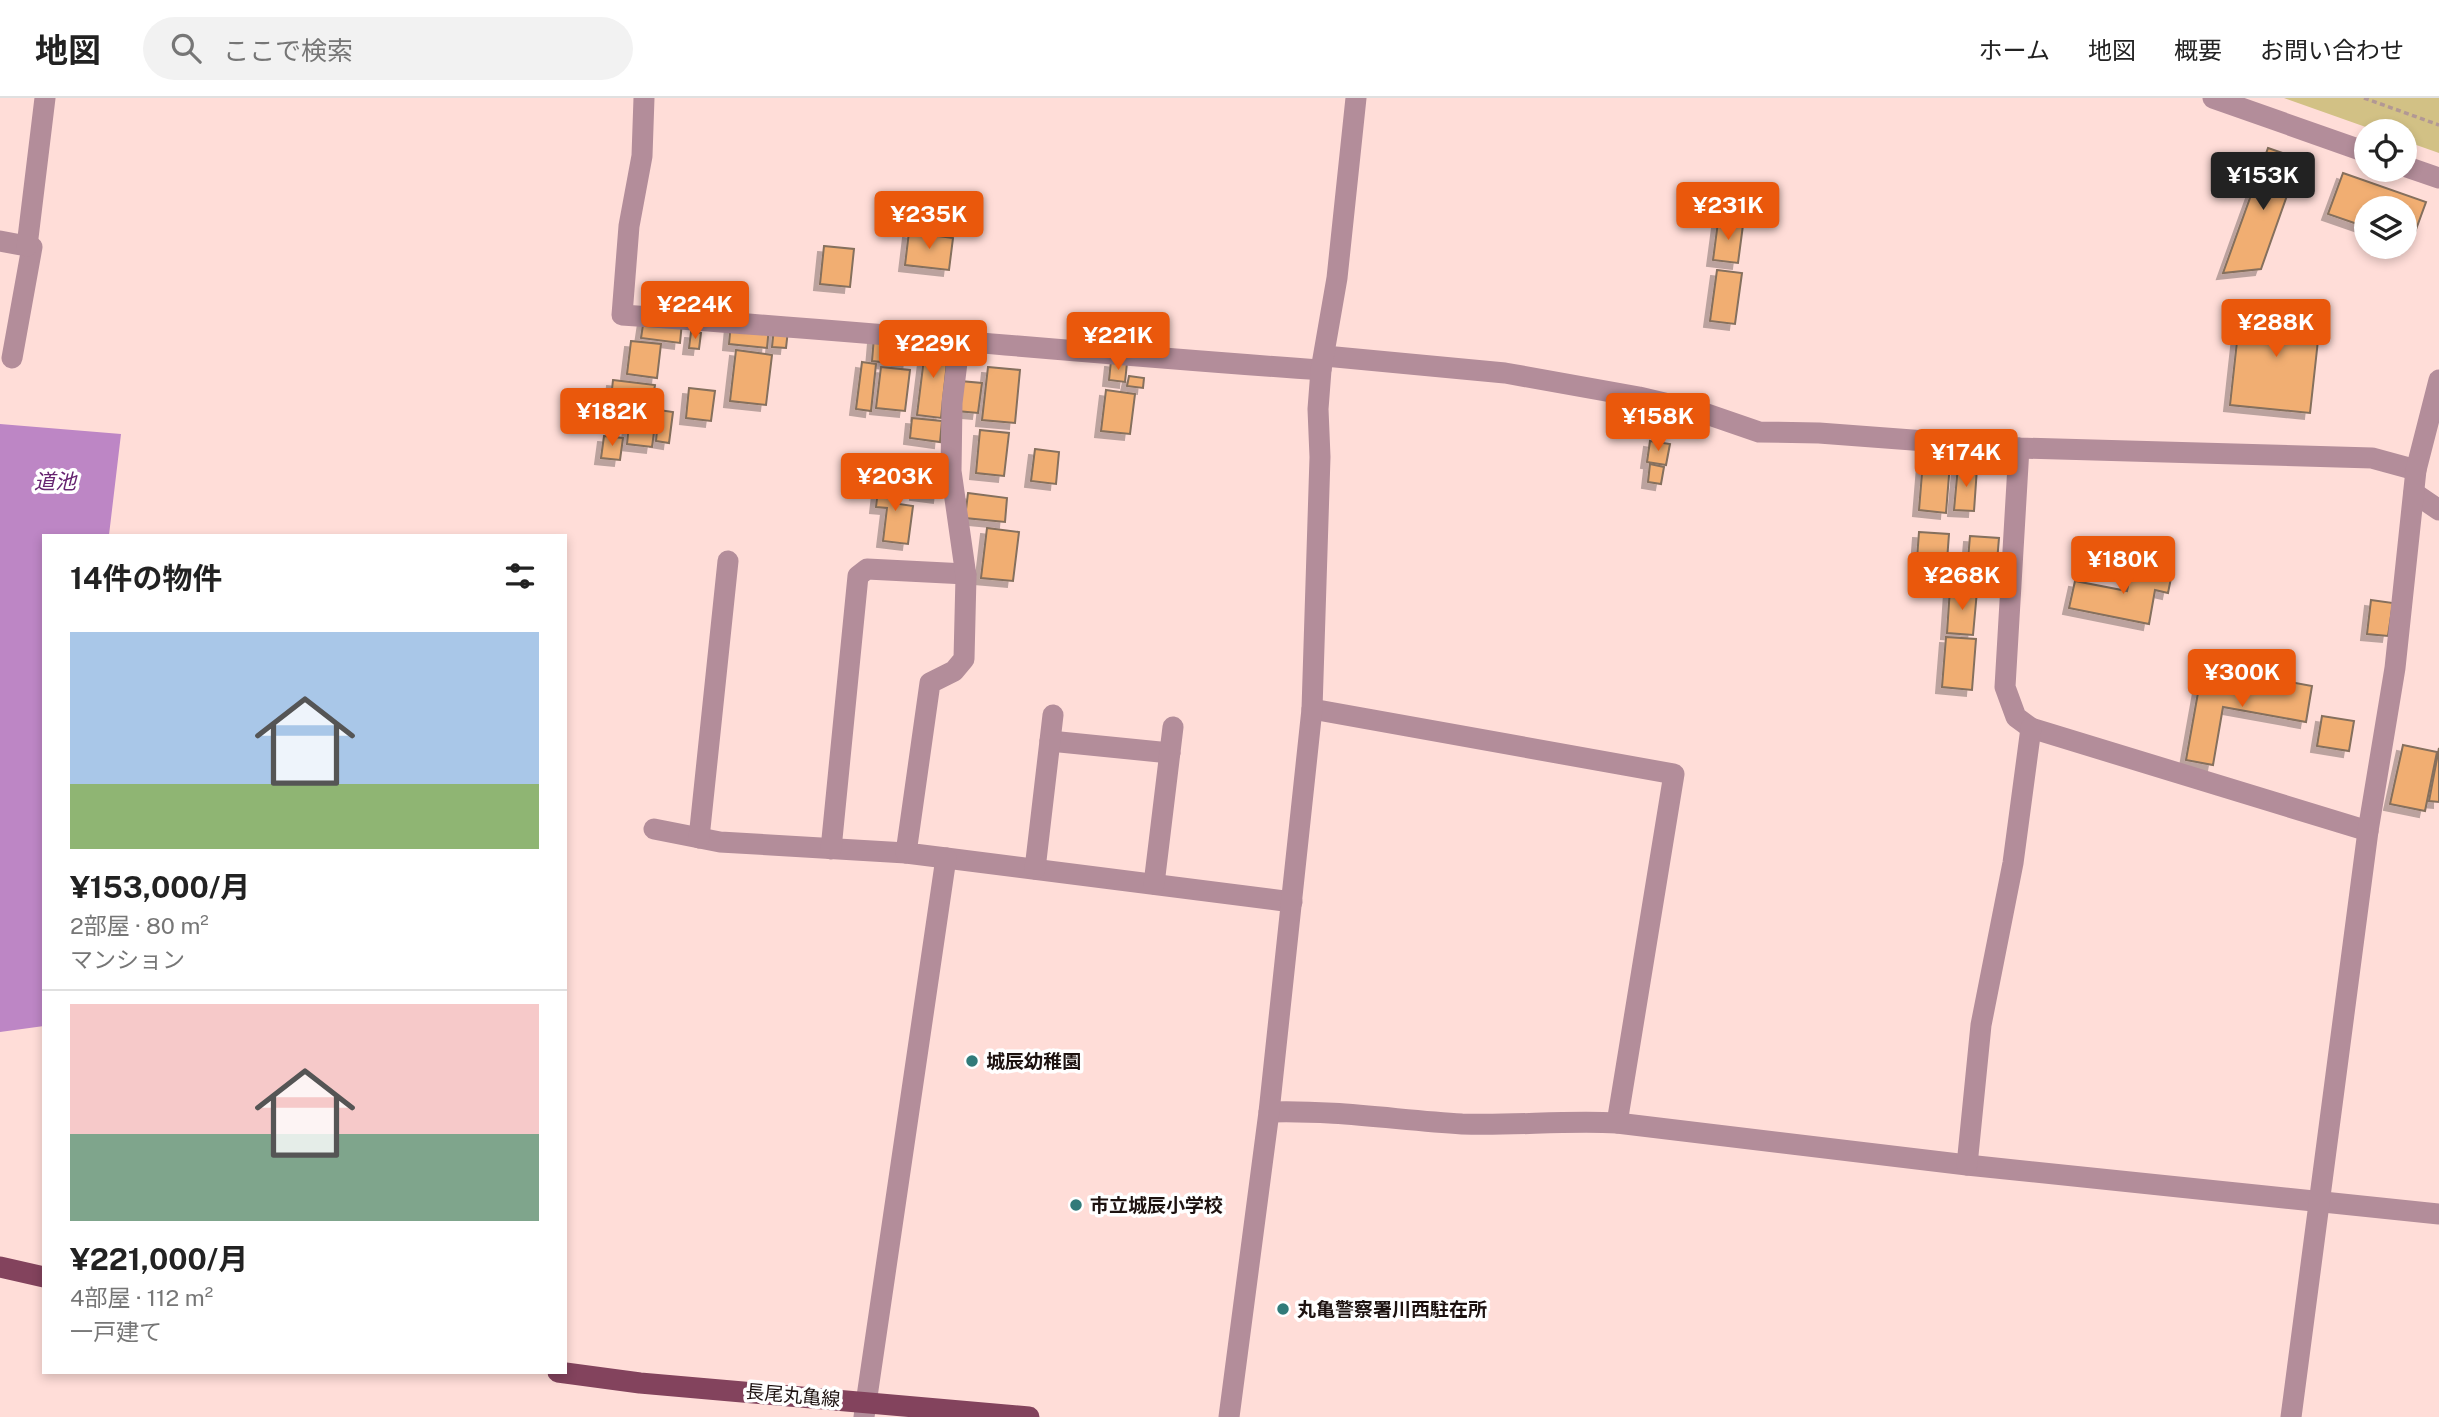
<!DOCTYPE html>
<html lang="ja">
<meta charset="utf-8">
<style>
body{margin:0;font-family:"Public Sans","Noto Sans JP",sans-serif;background:#f2f2f2;color:#222;height:100vh;display:flex;flex-direction:column;font-size:26px;white-space:nowrap}
*{box-sizing:border-box;margin:0}
p{font-size:23px;color:#767676}
.icon{flex:none;width:38px;height:38px;fill:none;stroke:currentColor;stroke-width:2;stroke-linecap:round;stroke-linejoin:round}
.map{position:relative;flex:1;overflow:hidden}
.details{position:absolute;left:42px;top:436px;width:525px;height:840px;display:flex;flex-direction:column;background:#fff;border-radius:0px;box-shadow:0 4px 10px #0003}
.details>*{flex:none}
.controls{position:absolute;left:2354px;top:21px;display:grid;gap:14px}
.controls a{display:grid;place-items:center;width:63px;height:63px;border-radius:50%;background:#fff;box-shadow:0 4px 10px #0003;font-size:35px}
.price{position:absolute;translate:-50% -60px;padding:0 16px;border-radius:7px;background:#ea580c;color:#fff;font-size:23px;line-height:46px;filter:drop-shadow(0 2px 4px #0008)}
.price::after{content:'';position:absolute;left:50%;top:42px;width:21px;height:16px;margin-left:-10px;background:inherit;clip-path:polygon(0 0,100% 0,50% 100%)}
.price.current{background:#222;color:#fff}
ul{padding:0;list-style:none}
li{display:grid;align-content:center;gap:14px;height:371px;padding:0 28px}
li+li{border-top:2px solid #e0e0e0}
li span{display:grid;place-items:center;height:217px;border-radius:0px;color:#555}
li>.icon{margin-inline-start:auto}
span .icon{width:126px;height:126px;fill:#fffc;stroke-width:1}
li b{font-size:30px}
h2{display:flex;justify-content:space-between;align-items:center;height:84px;padding:0 28px;font-size:30px}
header{display:flex;align-items:center;gap:42px;box-sizing:border-box;height:98px;padding:0 35px;background:#fff;border-bottom:2px solid #e0e0e0}
header strong{font-size:33px}
nav{display:flex;gap:38px;margin-inline-start:auto;font-size:24px}
.search{width:490px;height:63px;background:#f2f2f2;display:flex;align-items:center;gap:18px;box-sizing:border-box;padding:0 24px;border-radius:38px;color:#767676;font-size:26px}
.map>svg:first-child{display:block}
.park{fill:#d2c185}
.water{fill:#bd86c5}
.building{fill:#f1ae72;stroke:#856f5d;stroke-width:2;filter:url(#shadow)}
.lines{fill:none;stroke-linecap:round;stroke-linejoin:round}
.path{stroke:#b29894;stroke-width:3.5;stroke-dasharray:5 3.5;stroke-linecap:butt}
.minor{stroke:#b38d9a;stroke-width:21}
.major{stroke:#83435d;stroke-width:21}
.poi-dot{fill:#317a79;stroke:#fff;stroke-width:2.5}
.labels{text-anchor:middle;stroke-width:7;stroke-linejoin:round;paint-order:stroke}
.poi-label{font-size:19px;font-weight:bold;fill:#1d1210;stroke:#fff;text-anchor:start}
.street-label{font-size:19px;fill:#1d1210;stroke:#fff}
.water-label{font-size:21px;font-style:italic;fill:#662370;stroke:#fff}
</style>
<header>
<strong>地図</strong>
<div class="search"><svg class="icon" aria-label="search" viewBox="0 0 24 24"><circle cx="10" cy="10" r="6"/><path d="M15 15l6 6"/></svg>ここで検索</div>
<nav><a>ホーム</a><a>地図</a><a>概要</a><a>お問い合わせ</a></nav>
</header>
<div class="map">
<svg width="2439" height="1319" viewBox="0 0 2439 1319">
<defs>
<filter id="shadow"><feDropShadow dx="-6" dy="6" stdDeviation="0" flood-color="#0004"/></filter>
</defs>
<rect width="100%" height="100%" fill="#ffddd8"/>
<path class="park" d="M2284,0H2439V55L2405,43L2404,33H2377Z"/>
<path class="water" d="M0,326L121,336L109,437L44,438V928L0,934Z"/>
<g class="building">
<path d="M2268,50L2300,61L2261,171L2223,175Z"/>
<path d="M2343,75L2426,104L2411,145L2404,143V110H2366V129L2328,116Z"/>
<path d="M1718,124L1743,127L1738,165L1713,162Z"/>
<path d="M909,134L953,140L949,172L905,167Z"/>
<path d="M824,148L854,151L850,189L820,186Z"/>
<path d="M1717,172L1742,175L1735,226L1710,223Z"/>
<path d="M2241,207L2321,215L2310,315L2230,307Z"/>
<path d="M644,220L682,224L680,245L641,240Z"/>
<path d="M731,225L769,229L767,250L729,246Z"/>
<path d="M774,230L788,232L786,250L772,249Z"/>
<path d="M691,234L701,235L699,251L689,250Z"/>
<path d="M874,239L911,243L908,267L872,263Z"/>
<path d="M631,243L661,246L657,280L627,276Z"/>
<path d="M926,244L949,246L941,320L917,317Z"/>
<path d="M736,252L772,257L766,307L730,303Z"/>
<path d="M1111,263L1127,265L1125,284L1109,282Z"/>
<path d="M862,264L876,266L871,313L856,311Z"/>
<path d="M881,269L910,272L905,313L876,310Z"/>
<path d="M988,269L1020,272L1015,325L982,322Z"/>
<path d="M1129,278L1144,280L1143,290L1127,288Z"/>
<path d="M613,282L655,287L651,313L610,309Z"/>
<path d="M960,283L982,285L978,315L957,313Z"/>
<path d="M689,290L715,293L711,323L686,320Z"/>
<path d="M1106,292L1135,296L1130,336L1101,333Z"/>
<path d="M659,312L673,314L669,345L656,343Z"/>
<path d="M630,317L656,320L652,349L627,346Z"/>
<path d="M912,320L942,323L940,344L910,340Z"/>
<path d="M980,332L1009,335L1004,378L976,375Z"/>
<path d="M604,338L623,340L620,362L601,360Z"/>
<path d="M1650,343L1670,346L1666,367L1647,364Z"/>
<path d="M1035,351L1059,354L1056,386L1031,383Z"/>
<path d="M1923,363L1950,365L1946,415L1919,412Z"/>
<path d="M1650,366L1664,369L1661,386L1648,384Z"/>
<path d="M1958,368L1977,370L1974,413L1954,412Z"/>
<path d="M918,378L941,381L939,399L916,396Z"/>
<path d="M879,383L902,385L899,406L913,408L908,446L883,443L887,410L876,409Z"/>
<path d="M968,395L1007,400L1005,424L965,420Z"/>
<path d="M987,430L1019,434L1013,483L981,480Z"/>
<path d="M1919,434L1949,436L1946,476L1916,474Z"/>
<path d="M1970,438L1999,440L1995,487L1966,485Z"/>
<path d="M2132,467L2172,475L2168,495L2155,492L2149,526L2069,510L2075,483L2127,493Z"/>
<path d="M1950,490L1977,493L1973,537L1947,535Z"/>
<path d="M2371,502L2393,505L2388,538L2367,536Z"/>
<path d="M1946,539L1976,541L1972,592L1942,589Z"/>
<path d="M2252,577L2312,588L2306,624L2223,609L2213,667L2186,662L2201,578L2228,583L2227,588L2249,592Z"/>
<path d="M2322,618L2354,623L2349,653L2317,648Z"/>
<path d="M2403,647L2437,654L2425,713L2390,706Z"/>
<path d="M2439,650V704L2429,703Z"/>
</g>
<g class="lines">
<path class="path" d="M2364,0L2439,27"/>
<g class="minor">
<path d="M644,0L642,58L629,128L622,217C855,232 1088,256 1321,272"/>
<path d="M2213,0L2366,54"/>
<path d="M2404,68L2439,80"/>
<path d="M0,143L32,149L12,260"/>
<path d="M27,148L45,0"/>
<path d="M1325,258L1505,275L1639,299L1698,313L1759,334L1819,335L2019,350L2372,360L2416,372"/>
<path d="M2019,350L2005,589L2016,619L2031,630L2368,733"/>
<path d="M2414,395L2439,412"/>
<path d="M1312,611L1674,676L1617,1025"/>
<path d="M1050,643L1170,655"/>
<path d="M654,731L720,744L906,755"/>
<path d="M699,740L728,463"/>
<path d="M831,751L858,478L867,471L966,476"/>
<path d="M946,760L1292,804"/>
<path d="M1035,771L1053,617"/>
<path d="M1154,786L1173,629"/>
<path d="M1269,1014C1334,1012 1397,1022 1462,1026C1514,1028 1565,1022 1617,1025L1967,1067L2439,1116"/>
<path d="M1967,1067L1981,927L2013,765L2031,630"/>
<path d="M864,1319L946,760L906,755L930,585L954,573L964,561L966,478L951,373L952,305L960,240"/>
<path d="M1229,1319L1269,1014L1312,611L1320,359L1318,311L1321,272L1337,180L1356,0"/>
<path d="M2291,1319L2368,733L2395,570L2416,372L2439,282"/>
</g>
<g class="major">
<path d="M0,1169L44,1179"/>
<path d="M558,1274L640,1285L1029,1319"/>
</g>
</g>
<g class="poi-dot">
<circle cx="972" cy="963" r="7"/>
<circle cx="1076" cy="1107" r="7"/>
<circle cx="1283" cy="1211" r="7"/>
</g>
<g class="labels">
<g class="poi-label">
<text x="986" y="970">城辰幼稚園</text>
<text x="1090" y="1114">市立城辰小学校</text>
<text x="1297" y="1218">丸亀警察署川西駐在所</text>
</g>
<g class="street-label">
<text transform="translate(793 1297) rotate(5)" y="7">長尾丸亀線</text>
</g>
<g class="water-label">
<text x="55" y="391">道池</text>
</g>
</g>
</svg>
<div class="controls">
<a><svg class="icon" aria-label="locate" viewBox="0 0 24 24"><circle cx="12" cy="12" r="6"/><path d="M12 2v4M12 18v4M2 12h4M18 12h4"/></svg></a>
<a><svg class="icon" aria-label="layers" viewBox="0 0 24 24"><path d="M12 4l9 5-9 5-9-5zM3 14l9 5 9-5"/></svg></a>
</div>
<b class="price current" style="left:2263px;top:114px">¥153K</b>
<b class="price" style="left:1728px;top:144px">¥231K</b>
<b class="price" style="left:929px;top:153px">¥235K</b>
<b class="price" style="left:695px;top:243px">¥224K</b>
<b class="price" style="left:2276px;top:261px">¥288K</b>
<b class="price" style="left:1118px;top:274px">¥221K</b>
<b class="price" style="left:933px;top:282px">¥229K</b>
<b class="price" style="left:612px;top:350px">¥182K</b>
<b class="price" style="left:1658px;top:355px">¥158K</b>
<b class="price" style="left:1966px;top:391px">¥174K</b>
<b class="price" style="left:895px;top:415px">¥203K</b>
<b class="price" style="left:2123px;top:498px">¥180K</b>
<b class="price" style="left:1962px;top:514px">¥268K</b>
<b class="price" style="left:2242px;top:611px">¥300K</b>
<section class="details">
<h2>14件の物件<svg class="icon" aria-label="filters" viewBox="0 0 24 24"><path d="M4 7h16M4 17h16"/><circle cx="9" cy="7" r="2"/><circle cx="15" cy="17" r="2"/></svg></h2>
<ul>
<li><span style="background:linear-gradient(#a9c7e8 70%,#8fb573 0)"><svg class="icon" aria-label="home" viewBox="0 0 24 24"><path d="M3 11l9-7 9 7M6 9v11h12V9"/></svg></span><div><b>¥153,000/月</b><p>2部屋 · 80 m²</p><p>マンション</p></div></li>
<li><span style="background:linear-gradient(#f6c9c9 60%,#7fa58c 0)"><svg class="icon" aria-label="home" viewBox="0 0 24 24"><path d="M3 11l9-7 9 7M6 9v11h12V9"/></svg></span><div><b>¥221,000/月</b><p>4部屋 · 112 m²</p><p>一戸建て</p></div></li>
</ul>
</section>
</div>
